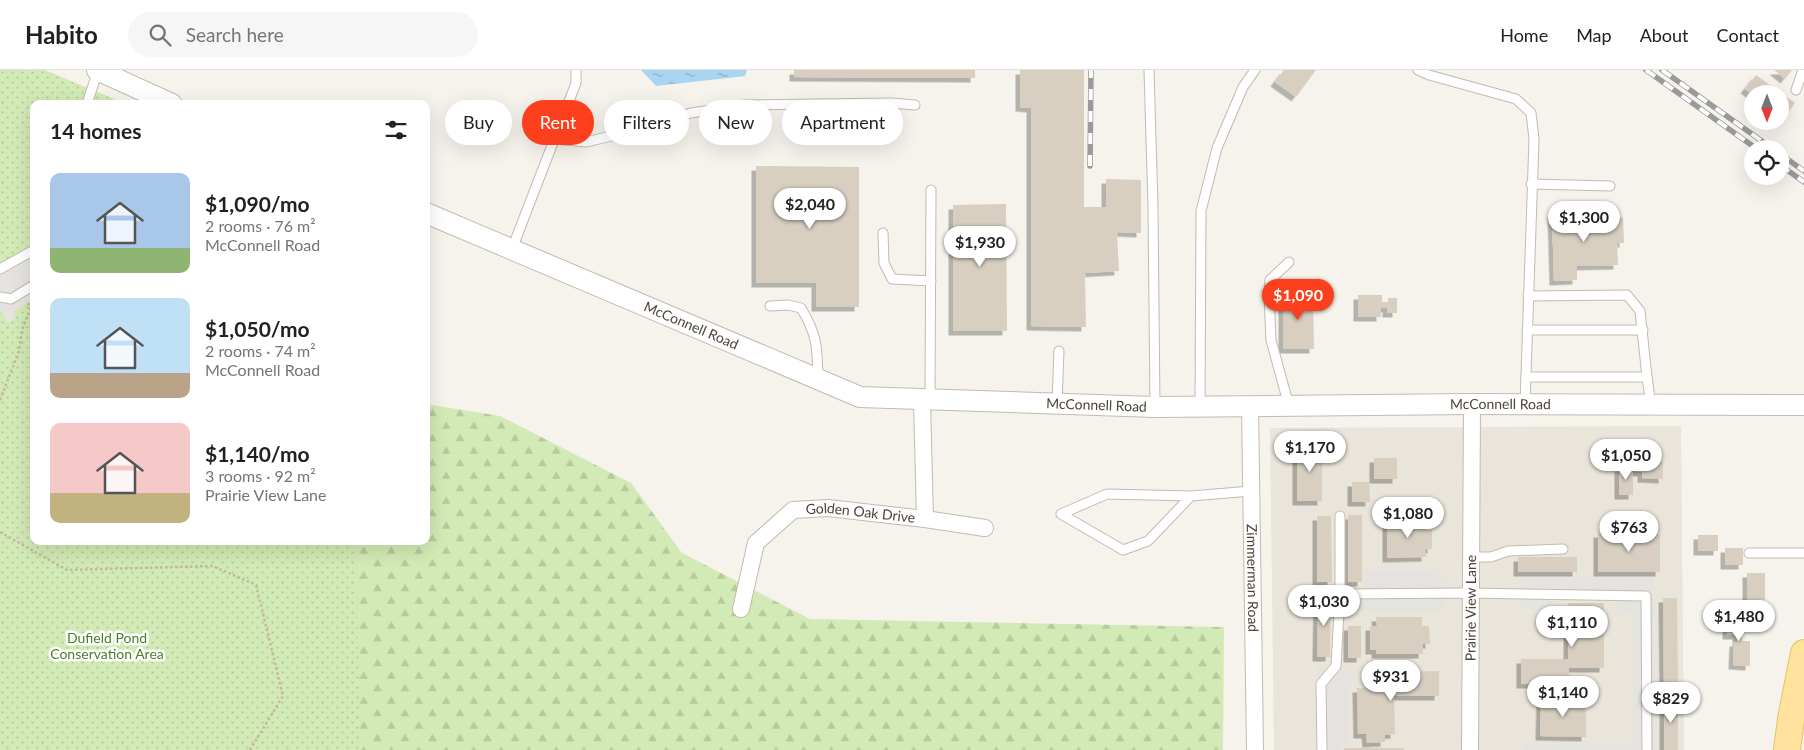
<!DOCTYPE html>
<meta charset="utf-8">
<style>
body{margin:0;font-family:Lato,sans-serif;background:#f6f6f6;color:#202124;height:100vh;display:flex;flex-direction:column;font-size:19px;white-space:nowrap}
*{box-sizing:border-box;margin:0}
p{font-size:16px;color:#757577}
.icon{flex:none;width:28px;height:28px;fill:none;stroke:currentColor;stroke-width:2;stroke-linecap:round;stroke-linejoin:round}
.map{position:relative;flex:1;overflow:hidden}
.panel{position:absolute;left:30px;top:30px;width:400px;height:445px;display:flex;flex-direction:column;background:#fff;border-radius:10px;box-shadow:0 5px 20px #0002}
.panel>*{flex:none}
.banner{position:absolute;left:445px;top:30px;width:475px;height:45px;display:flex;gap:10px}
.needle{width:32px;rotate:180deg}
.controls{position:absolute;left:1744px;top:15px;display:grid;gap:10px}
.controls a{display:grid;place-items:center;width:45px;height:45px;border-radius:50%;background:#fff;box-shadow:0 5px 20px #0002;font-size:25px}
.price{position:absolute;translate:-50% -42px;padding:0 11px;border-radius:18px;background:#fff;color:#222;font-size:16px;line-height:32px;filter:drop-shadow(0 1px 2px #0008)}
.price::after{content:'';position:absolute;left:50%;top:30px;width:15px;height:11px;margin-left:-8px;background:inherit;clip-path:polygon(0 0,100% 0,50% 100%)}
.price.active{background:#fc3f1d;color:#fff}
ul{padding:0;list-style:none}
li{display:flex;align-items:center;gap:15px;height:125px;padding:0 20px}
li span{display:grid;place-items:center;flex:none;width:140px;height:100px;border-radius:10px;color:#555}
li>.icon{margin-inline-start:auto}
span .icon{width:60px;height:60px;fill:#fffc;stroke-width:1}
li b{font-size:21px}
h2{display:flex;justify-content:space-between;align-items:center;height:60px;padding:0 20px;font-size:21px}
.tag{padding:0 18px;border-radius:22px;background:#fff;box-shadow:0 5px 20px #0002;font-size:18px;line-height:45px}
.tag.active{background:#fc3f1d;color:#fff}
header{display:flex;align-items:center;gap:30px;box-sizing:border-box;height:70px;padding:0 25px;background:#fff;border-bottom:1px solid #e0e0e0}
header strong{font-size:24px}
nav{display:flex;gap:28px;margin-inline-start:auto;font-size:18px}
.search{width:350px;height:45px;background:#f6f6f6;display:flex;align-items:center;gap:12px;box-sizing:border-box;padding:0 18px;border-radius:28px;color:#757577;font-size:19px}
.map>svg:first-child{display:block}
.residential{fill:#eae5da}
.forest{fill:url(#forest-firs)}
.park{fill:url(#park-dots)}
.parking{fill:#e5e3e0}
.water{fill:url(#water-ripples)}
.building{fill:#d8cfc1;filter:url(#shadow)}
.lines{fill:none;stroke-linecap:round;stroke-linejoin:round}
.service-casing{stroke:#c2bbae;stroke-width:11}
.minor-casing{stroke:#c2bbae;stroke-width:18}
.tertiary-casing{stroke:#c2bbae;stroke-width:22}
.primary-casing{stroke:#e6c16a;stroke-width:28}
.path{stroke:#c4b79f;stroke-width:2.5;stroke-dasharray:2.5 2.5;stroke-linecap:butt}
.service{stroke:#fff;stroke-width:9}
.minor{stroke:#fff;stroke-width:16}
.tertiary{stroke:#fff;stroke-width:20}
.primary{stroke:#ffe39c;stroke-width:26}
.rail-casing{stroke:#9a9a9a;stroke-width:5.5}
.rail{stroke:#fff;stroke-width:4;stroke-dasharray:11;stroke-linecap:butt}
.labels{text-anchor:middle;stroke-width:5;stroke-linejoin:round;paint-order:stroke}
.street-label{font-size:14px;fill:#4b4439;stroke:#fff}
.park-label{font-size:14px;fill:#4a7f2a;stroke:#fff}
</style>
<header>
<strong>Habito</strong>
<div class="search"><svg class="icon" aria-label="search" viewBox="0 0 24 24"><circle cx="10" cy="10" r="6"/><path d="M15 15l6 6"/></svg>Search here</div>
<nav><a>Home</a><a>Map</a><a>About</a><a>Contact</a></nav>
</header>
<div class="map">
<svg width="1804" height="680" viewBox="0 0 1804 680">
<defs>
<pattern id="forest-firs" width="22" height="20" patternUnits="userSpaceOnUse" patternTransform="scale(1.25)"><rect width="22" height="20" fill="#d2eab5"/><path d="M5 1l3.5 6h-7zM16 11l3.5 6h-7z" fill="#b6ca9c"/></pattern>
<pattern id="park-dots" width="8" height="8" patternUnits="userSpaceOnUse" patternTransform="scale(1.25)"><rect width="8" height="8" fill="#d2eab5"/><path d="M2 2h.1M6 6h.1" fill="none" stroke="#b6ca9c" stroke-width="1.8" stroke-linecap="round"/></pattern>
<pattern id="water-ripples" width="26" height="14" patternUnits="userSpaceOnUse" patternTransform="scale(1.25)"><rect width="26" height="14" fill="#a9d4f2"/><path d="M2 4q2-2 4 0t4 0M15 11q2-2 4 0t4 0" fill="none" stroke="#8caec5"/></pattern>
<filter id="shadow"><feDropShadow dx="-4.5" dy="4.5" stdDeviation="0" flood-color="#0004"/></filter>
</defs>
<rect width="100%" height="100%" fill="#f6f3ec"/>
<path class="residential" d="M1681,356L1684,680H1274L1270,358Z"/>
<path class="forest" d="M426,334L500,346L631,413L682,483L810,549L1224,557L1223,680H0L34,471H426Z"/>
<path class="park" d="M0,0H45L126,34H34V471H355L361,680H0Z"/>
<g class="parking">
<path d="M34,174V229L14,241L16,248L8,253L0,239V195Z"/>
<path d="M1364,500H1438V510H1445V540L1359,541V530L1364,519Z"/>
<path d="M1653,506L1654,680H1522V674H1633V544L1618,543V529H1551V540H1521V507Z"/>
<path d="M1318,595H1344L1355,605L1346,621L1347,676H1340V680H1320Z"/>
</g>
<path class="water" d="M641,0H747L745,6L656,16Z"/>
<g class="building">
<path d="M794,0H975V8L794,7Z"/>
<path d="M1020,0H1084V137H1106V109L1141,110V163L1117,162L1119,201L1085,203L1086,257L1031,256V38L1020,37Z"/>
<path d="M1284,0H1316L1296,27L1275,12Z"/>
<path d="M1774,0H1792L1785,9Z"/>
<path d="M1756,5L1795,33L1784,48L1780,44V24H1752L1745,19Z"/>
<path d="M756,96L859,97V237H816V213H756Z"/>
<path d="M1006,134L1007,261H953V135Z"/>
<path d="M1576,142V149L1623,148L1624,173H1617L1618,195L1577,196V210L1554,211L1552,143Z"/>
<path d="M1283,223H1313L1314,279H1283Z"/>
<path d="M1358,225H1382V232H1388V228H1397V243H1387V238H1381V247H1358Z"/>
<rect x="1297" y="375" width="25" height="56"/>
<rect x="1374" y="388" width="23" height="21"/>
<path d="M1643,391L1663,392V409L1642,408V402H1635V395H1642Z"/>
<rect x="1619" y="397" width="14" height="28"/>
<path d="M1352,412H1369L1370,432H1352Z"/>
<rect x="1348" y="445" width="14" height="67"/>
<path d="M1317,446H1331L1332,512H1317Z"/>
<path d="M1387,451H1426V460H1432V479H1426V487L1387,488Z"/>
<path d="M1598,463L1660,464V502H1598Z"/>
<rect x="1698" y="465" width="20" height="16"/>
<rect x="1725" y="478" width="18" height="17"/>
<rect x="1518" y="487" width="59" height="15"/>
<rect x="1747" y="503" width="18" height="27"/>
<path d="M1318,526H1331L1330,587H1317Z"/>
<path d="M1663,528H1677L1678,618H1664Z"/>
<path d="M1568,533H1604V598H1569V614H1521V589H1568Z"/>
<path d="M1376,547H1422V556H1429L1430,574H1423V584H1376V580H1370V556H1377Z"/>
<path d="M1727,547H1742V571H1750V596L1733,595L1734,572H1737V565H1727Z"/>
<rect x="1348" y="556" width="13" height="32"/>
<path d="M1439,601V626H1394L1395,664L1385,665V672L1367,673L1366,664H1358L1357,618L1392,617V602Z"/>
<rect x="1664" y="627" width="14" height="53"/>
<path d="M1541,628L1586,629V667L1540,666Z"/>
<rect x="1344" y="678" width="60" height="2"/>
</g>
<g class="lines">
<defs>
<g id="service">
<path d="M1149,0L1153,137L1155,337"/>
<path d="M1418,0L1429,5L1516,29L1531,43L1534,69L1525,334"/>
<path d="M1796,20L1803,0"/>
<path d="M87,34L98,0"/>
<path d="M554,69L586,72L624,63L691,43L745,35L891,33L915,35"/>
<path d="M1531,114L1610,116"/>
<path d="M883,163L884,193L892,209L931,211"/>
<path d="M512,179L576,13V0"/>
<path d="M0,199L34,180"/>
<path d="M1528,226L1627,225L1640,241L1647,307"/>
<path d="M0,227L11,229L34,215"/>
<path d="M770,236L788,235L801,238C818,266 817,278 818,309"/>
<path d="M1527,260H1643"/>
<path d="M1526,307H1647L1651,335"/>
<path d="M930,330L931,120"/>
<path d="M1057,333L1059,281"/>
<path d="M1200,336L1201,141L1217,78L1243,17L1255,0"/>
<path d="M1289,336L1271,270L1269,224L1270,210L1289,192"/>
<path d="M1191,426L1148,471L1123,480L1061,444L1107,424L1191,426L1251,421"/>
<path d="M1749,483H1804"/>
<path d="M1471,487H1491L1508,481L1563,479"/>
<path d="M1340,524L1470,523L1646,526L1647,680"/>
<path d="M1322,680L1321,614L1336,596L1340,524V446"/>
</g>
<g id="minor">
<path d="M922,330L925,449"/>
<path id="s1" d="M1250,336L1255,680"/>
<path id="s2" d="M741,539L756,473L793,440L828,438L925,449L985,458"/>
<path id="s3" d="M1470,680L1472,334"/>
</g>
<g id="tertiary">
<path d="M97,0L172,34"/>
<path id="s4" d="M426,143L860,327L1155,337L1472,334L1804,335"/>
</g>
<path id="primary" d="M1787,680L1791,649L1804,583"/>
</defs>
<use href="#service" class="service-casing"/>
<use href="#minor" class="minor-casing"/>
<use href="#tertiary" class="tertiary-casing"/>
<use href="#primary" class="primary-casing"/>
<g class="path">
<path d="M0,330L19,281L22,260L30,240L28,232"/>
<path d="M0,462L67,500L213,496L256,515L283,626L250,680"/>
</g>
<use href="#service" class="service"/>
<use href="#minor" class="minor"/>
<use href="#tertiary" class="tertiary"/>
<use href="#primary" class="primary"/>
<defs>
<g id="rail">
<path d="M1646,0L1757,79"/>
<path d="M1662,0L1773,79"/>
<path d="M1780,84L1804,101"/>
<path d="M1780,95L1804,112"/>
<path d="M1090,96L1091,0"/>
</g>
</defs>
<use href="#rail" class="rail-casing"/>
<use href="#rail" class="rail"/>
</g>
<g class="labels">
<g class="street-label">
<text dy="5" stroke="none"><textPath href="#s4" startOffset="288">McConnell Road</textPath></text>
<text dy="5" stroke="none"><textPath href="#s4" startOffset="708">McConnell Road</textPath></text>
<text dy="5" stroke="none"><textPath href="#s4" startOffset="1112">McConnell Road</textPath></text>
<text dy="5" stroke="none"><textPath href="#s2" startOffset="185">Golden Oak Drive</textPath></text>
<text dy="5" stroke="none"><textPath href="#s1" startOffset="172">Zimmerman Road</textPath></text>
<text dy="5" stroke="none"><textPath href="#s3" startOffset="142">Prairie View Lane</textPath></text>
</g>
<g class="park-label">
<text x="107" y="573">Dufield Pond<tspan x="107" dy="16">Conservation Area</tspan></text>
</g>
</g>
</svg>
<div class="controls">
<a><svg class="needle" viewBox="-14 -14 28 28"><path d="M0-13l5 13h-10z" fill="#e53935"/><path d="M0 13l5-13h-10z" fill="#757577"/></svg></a>
<a><svg class="icon" aria-label="locate" viewBox="0 0 24 24"><circle cx="12" cy="12" r="6"/><path d="M12 2v4M12 18v4M2 12h4M18 12h4"/></svg></a>
</div>
<b class="price" style="left:810px;top:160px">$2,040</b>
<b class="price" style="left:1584px;top:173px">$1,300</b>
<b class="price" style="left:980px;top:198px">$1,930</b>
<b class="price active" style="left:1298px;top:251px">$1,090</b>
<b class="price" style="left:1310px;top:403px">$1,170</b>
<b class="price" style="left:1626px;top:411px">$1,050</b>
<b class="price" style="left:1408px;top:469px">$1,080</b>
<b class="price" style="left:1629px;top:483px">$763</b>
<b class="price" style="left:1324px;top:557px">$1,030</b>
<b class="price" style="left:1739px;top:572px">$1,480</b>
<b class="price" style="left:1572px;top:578px">$1,110</b>
<b class="price" style="left:1391px;top:632px">$931</b>
<b class="price" style="left:1563px;top:648px">$1,140</b>
<b class="price" style="left:1671px;top:654px">$829</b>
<div class="banner">
<a class="tag">Buy</a>
<a class="tag active">Rent</a>
<a class="tag">Filters</a>
<a class="tag">New</a>
<a class="tag">Apartment</a>
</div>
<section class="panel">
<h2>14 homes<svg class="icon" aria-label="filters" viewBox="0 0 24 24"><path d="M4 7h16M4 17h16"/><circle cx="9" cy="7" r="2"/><circle cx="15" cy="17" r="2"/></svg></h2>
<ul>
<li><span style="background:linear-gradient(#a9c7e8 75%,#8fb573 0)"><svg class="icon" aria-label="home" viewBox="0 0 24 24"><path d="M3 11l9-7 9 7M6 9v11h12V9"/></svg></span><div><b>$1,090/mo</b><p>2 rooms · 76 m²</p><p>McConnell Road</p></div></li>
<li><span style="background:linear-gradient(#bfe0f5 75%,#b9a48a 0)"><svg class="icon" aria-label="home" viewBox="0 0 24 24"><path d="M3 11l9-7 9 7M6 9v11h12V9"/></svg></span><div><b>$1,050/mo</b><p>2 rooms · 74 m²</p><p>McConnell Road</p></div></li>
<li><span style="background:linear-gradient(#f6c9c9 70%,#c2b280 0)"><svg class="icon" aria-label="home" viewBox="0 0 24 24"><path d="M3 11l9-7 9 7M6 9v11h12V9"/></svg></span><div><b>$1,140/mo</b><p>3 rooms · 92 m²</p><p>Prairie View Lane</p></div></li>
</ul>
</section>
</div>
